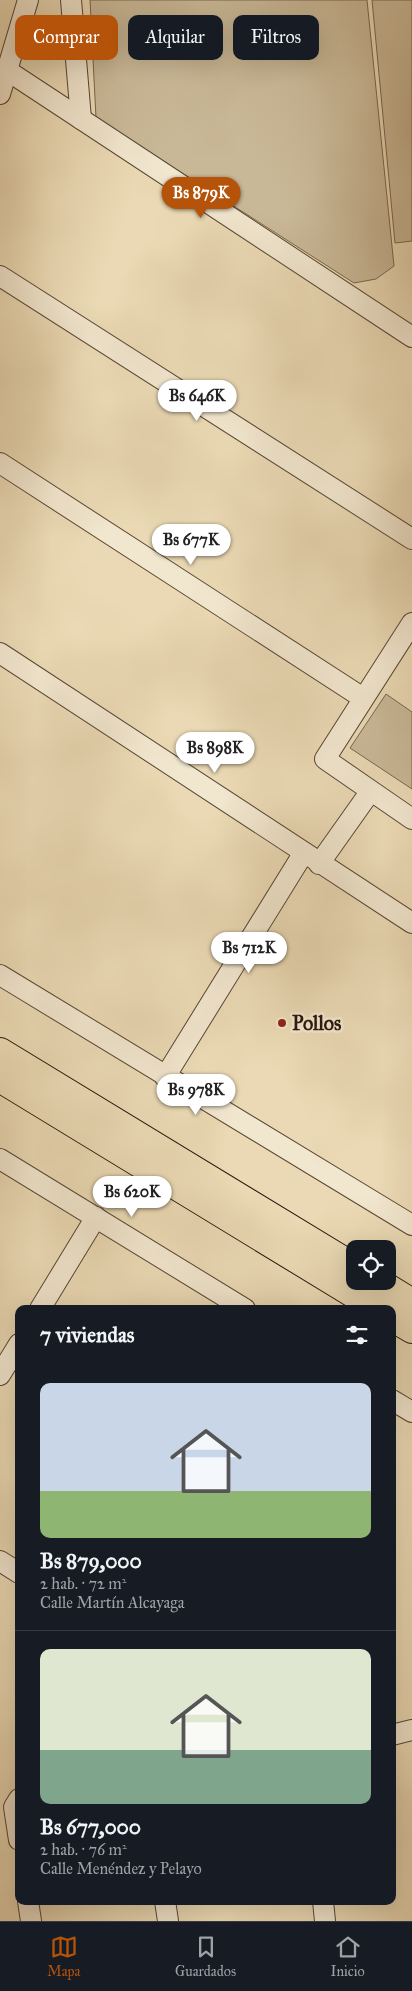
<!DOCTYPE html>
<html lang="es">
<meta charset="utf-8">
<style>
body{margin:0;font-family:"IM FELL Great Primer",serif;background:#242831;color:#f1f3f6;height:100vh;display:flex;flex-direction:column;font-size:19px;white-space:nowrap}
*{box-sizing:border-box;margin:0}
p{font-size:16px;color:#9ea1a6}
.icon{flex:none;width:28px;height:28px;fill:none;stroke:currentColor;stroke-width:2;stroke-linecap:round;stroke-linejoin:round}
.map{position:relative;flex:1;overflow:hidden}
.side{position:absolute;left:15px;top:1305px;width:381px;height:600px;display:flex;flex-direction:column;background:#171b24;border-radius:10px;box-shadow:0 5px 20px #0002}
.side>*{flex:none}
.guide{position:absolute;left:15px;top:15px;width:382px;height:45px;display:flex;gap:10px}
.fabs{position:absolute;left:346px;top:1240px;display:grid;gap:10px}
.fabs a{display:grid;place-items:center;width:50px;height:50px;border-radius:10px;background:#171b24;box-shadow:0 5px 20px #0002;font-size:25px}
.price{position:absolute;translate:-50% -42px;padding:0 11px;border-radius:18px;background:#fff;color:#222;font-size:16px;line-height:32px;filter:drop-shadow(0 1px 2px #0008)}
.price::after{content:'';position:absolute;left:50%;top:30px;width:15px;height:11px;margin-left:-8px;background:inherit;clip-path:polygon(0 0,100% 0,50% 100%)}
.price.active{background:#b45309;color:#fff}
ul{padding:0;list-style:none}
li{display:grid;align-content:center;gap:10px;height:265px;padding:0 25px}
li+li{border-top:1px solid #363941}
li span{display:grid;place-items:center;height:155px;border-radius:10px;color:#555}
li>.icon{margin-inline-start:auto}
span .icon{width:90px;height:90px;fill:#fffc;stroke-width:1}
li b{font-size:21px}
h2{display:flex;justify-content:space-between;align-items:center;height:60px;padding:0 25px;font-size:21px}
.tag{padding:0 18px;border-radius:10px;background:#171b24;box-shadow:0 5px 20px #0002;font-size:18px;line-height:45px}
.tag.active{background:#b45309;color:#fff}
.tabs{display:flex;justify-content:space-around;align-items:center;height:70px;border-top:1px solid #363941;background:#171b24;font-size:14px;color:#9ea1a6}
.tabs a{display:grid;justify-items:center;gap:2px}
.tabs .active{color:#b45309}
.map>svg:first-child{display:block}
.green{fill:#c9b897;stroke:#786650}
.lines{fill:none;stroke-linecap:round;stroke-linejoin:round}
.minor-casing{stroke:#584634;stroke-width:22}
.highway-casing{stroke:#28150a;stroke-width:30}
.minor{stroke:#f1e6ce;stroke-width:20}
.highway{stroke:#ead9b4;stroke-width:28}
.poi-dot{fill:#8f2418;stroke:#f1e6ce;stroke-width:2}
.labels{text-anchor:middle;stroke-width:5;stroke-linejoin:round;paint-order:stroke}
.poi-label{font-size:20px;font-weight:bold;fill:#28150a;stroke:#f1e6ce;text-anchor:start}
</style>
<div class="map">
<svg width="412" height="1921" viewBox="0 0 412 1921">
<rect width="100%" height="100%" fill="#ead9b4"/>
<filter id="stains"><feTurbulence type="fractalNoise" baseFrequency=".004" numOctaves="4"/><feColorMatrix values="0 0 0 0 .2 0 0 0 0 .09 0 0 0 0 .02 0 0 0 .5 -.17"/></filter>
<radialGradient id="worn" r=".72"><stop offset=".6" stop-color="#630" stop-opacity="0"/><stop offset="1" stop-color="#630" stop-opacity=".3"/></radialGradient>
<g class="green">
<path d="M90,0H367L394,266L376,279L354,283L96,118Z"/>
<path d="M372,0H412V241L395,243Z"/>
<path d="M386,694L412,712V789L350,748Z"/>
</g>
<g class="lines">
<defs>
<g id="minor">
<path d="M71,0L81,119"/>
<path d="M8,71L412,337"/>
<path d="M0,94L28,0"/>
<path d="M0,276L412,539"/>
<path d="M0,463L363,698"/>
<path d="M412,623L325,759L412,819"/>
<path d="M0,653L412,923"/>
<path d="M319,864L370,792"/>
<path d="M0,975L412,1225"/>
<path d="M165,1077L303,854"/>
<path d="M0,1159L245,1309"/>
<path d="M40,1309L96,1217"/>
<path d="M0,1375L19,1344"/>
<path d="M392,1400L412,1412"/>
<path d="M0,1561L19,1573"/>
<path d="M392,1735L412,1730"/>
<path d="M19,1799L14,1807L19,1840"/>
<path d="M28,1901L31,1921"/>
<path d="M165,1901L168,1921"/>
<path d="M323,1901L325,1921"/>
</g>
<g id="highway">
<path d="M0,1052L355,1268"/>
<path d="M0,1078L379,1309"/>
<path d="M376,1281L412,1303"/>
<path d="M392,1317L412,1329"/>
</g>
</defs>
<use href="#minor" class="minor-casing"/>
<use href="#highway" class="highway-casing"/>
<use href="#minor" class="minor"/>
<use href="#highway" class="highway"/>
</g>
<circle class="poi-dot" cx="282" cy="1023" r="5"/>
<g class="labels">
<g class="poi-label">
<text x="292" y="1030">Pollos</text>
</g>
</g>
<rect width="100%" height="100%" filter="url(#stains)"/>
<rect width="100%" height="100%" fill="url(#worn)"/>
</svg>
<div class="fabs">
<a><svg class="icon" aria-label="locate" viewBox="0 0 24 24"><circle cx="12" cy="12" r="6"/><path d="M12 2v4M12 18v4M2 12h4M18 12h4"/></svg></a>
</div>
<b class="price active" style="left:201px;top:219px">Bs 879K</b>
<b class="price" style="left:197px;top:422px">Bs 646K</b>
<b class="price" style="left:191px;top:566px">Bs 677K</b>
<b class="price" style="left:215px;top:774px">Bs 898K</b>
<b class="price" style="left:249px;top:974px">Bs 712K</b>
<b class="price" style="left:196px;top:1116px">Bs 978K</b>
<b class="price" style="left:132px;top:1218px">Bs 620K</b>
<div class="guide">
<a class="tag active">Comprar</a>
<a class="tag">Alquilar</a>
<a class="tag">Filtros</a>
</div>
<section class="side">
<h2>7 viviendas<svg class="icon" aria-label="filters" viewBox="0 0 24 24"><path d="M4 7h16M4 17h16"/><circle cx="9" cy="7" r="2"/><circle cx="15" cy="17" r="2"/></svg></h2>
<ul>
<li><span style="background:linear-gradient(#c9d6e8 70%,#8fb573 0)"><svg class="icon" aria-label="home" viewBox="0 0 24 24"><path d="M3 11l9-7 9 7M6 9v11h12V9"/></svg></span><div><b>Bs 879,000</b><p>2 hab. · 72 m²</p><p>Calle Martín Alcayaga</p></div></li>
<li><span style="background:linear-gradient(#dfe7d0 65%,#7fa58c 0)"><svg class="icon" aria-label="home" viewBox="0 0 24 24"><path d="M3 11l9-7 9 7M6 9v11h12V9"/></svg></span><div><b>Bs 677,000</b><p>2 hab. · 76 m²</p><p>Calle Menéndez y Pelayo</p></div></li>
</ul>
</section>
</div>
<nav class="tabs">
<a class="active"><svg class="icon" aria-label="map" viewBox="0 0 24 24"><path d="M3 6l6-2 6 2 6-2v14l-6 2-6-2-6 2zM9 4v14M15 6v14"/></svg>Mapa</a>
<a><svg class="icon" aria-label="saved" viewBox="0 0 24 24"><path d="M7 4h10v16l-5-4-5 4z"/></svg>Guardados</a>
<a><svg class="icon" aria-label="home" viewBox="0 0 24 24"><path d="M3 11l9-7 9 7M6 9v11h12V9"/></svg>Inicio</a>
</nav>
